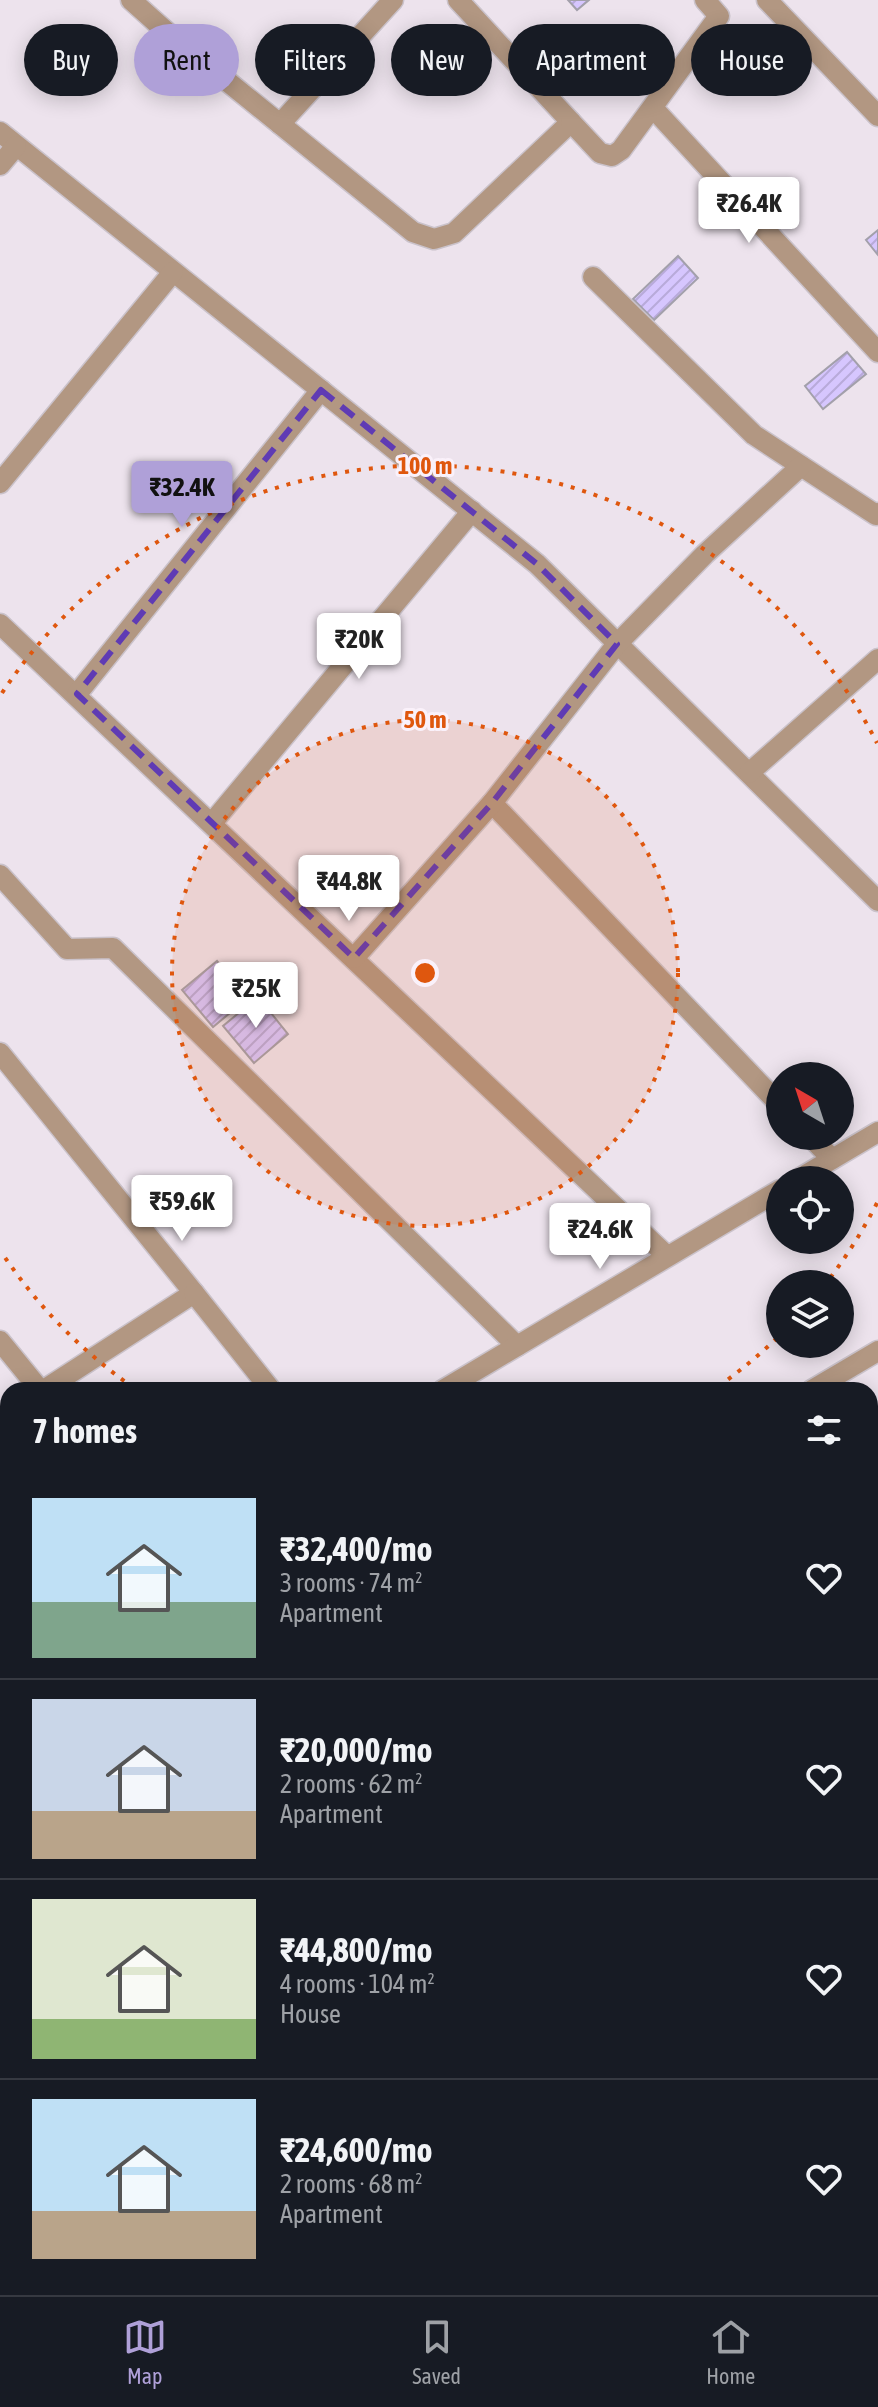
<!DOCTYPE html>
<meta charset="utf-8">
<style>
body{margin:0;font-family:"Asap Condensed",sans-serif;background:#242831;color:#f1f3f6;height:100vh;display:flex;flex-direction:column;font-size:30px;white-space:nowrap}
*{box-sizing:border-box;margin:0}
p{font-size:26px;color:#9ea1a6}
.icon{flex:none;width:44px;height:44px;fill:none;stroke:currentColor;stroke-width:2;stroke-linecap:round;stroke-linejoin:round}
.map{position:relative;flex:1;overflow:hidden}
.drawer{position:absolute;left:0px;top:1382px;width:878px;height:914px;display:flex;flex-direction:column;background:#171b24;border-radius:24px 24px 0 0;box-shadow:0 4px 20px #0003}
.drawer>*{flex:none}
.guide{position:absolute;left:24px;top:24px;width:830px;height:72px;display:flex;gap:16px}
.needle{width:52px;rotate:321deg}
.fabs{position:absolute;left:766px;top:1062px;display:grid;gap:16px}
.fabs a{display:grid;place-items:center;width:88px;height:88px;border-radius:50%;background:#171b24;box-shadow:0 4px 20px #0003;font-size:40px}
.price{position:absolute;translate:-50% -68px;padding:0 18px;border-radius:8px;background:#fff;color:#222;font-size:26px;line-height:52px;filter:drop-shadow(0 2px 4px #0008)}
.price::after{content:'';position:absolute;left:50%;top:48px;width:24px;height:18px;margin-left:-12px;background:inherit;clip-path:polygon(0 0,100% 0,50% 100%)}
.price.on{background:#afa0d8;color:#111}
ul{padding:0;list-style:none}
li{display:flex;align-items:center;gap:24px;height:200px;padding:0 32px}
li+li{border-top:2px solid #363941}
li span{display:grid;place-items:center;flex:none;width:224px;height:160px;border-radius:0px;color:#555}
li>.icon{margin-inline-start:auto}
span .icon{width:96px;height:96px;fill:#fffc;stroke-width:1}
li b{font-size:34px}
h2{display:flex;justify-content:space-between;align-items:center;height:96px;padding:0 32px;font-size:34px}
.chip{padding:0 28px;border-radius:36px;background:#171b24;box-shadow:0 4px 20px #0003;font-size:28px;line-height:72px}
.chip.on{background:#afa0d8;color:#111}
.menu{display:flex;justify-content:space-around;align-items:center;height:112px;border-top:2px solid #363941;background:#171b24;font-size:22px;color:#9ea1a6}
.menu a{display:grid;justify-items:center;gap:4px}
.menu .on{color:#afa0d8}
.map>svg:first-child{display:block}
.building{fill:url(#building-hatch);stroke:#a3a0ab;stroke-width:2}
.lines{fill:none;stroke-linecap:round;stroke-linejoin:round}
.street-casing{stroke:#cac2ca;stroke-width:23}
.street{stroke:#b29782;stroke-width:20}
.marked{fill:none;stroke:#5f3bb4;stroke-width:6;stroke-dasharray:16 10;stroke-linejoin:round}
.ring{fill:none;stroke:#df570e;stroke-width:4;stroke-dasharray:4 8}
.centre{fill:#df570e;stroke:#faf1fa;stroke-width:4}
.ring-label{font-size:24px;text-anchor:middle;font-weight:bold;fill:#df570e;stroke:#faf1fa;stroke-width:6;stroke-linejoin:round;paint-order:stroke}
</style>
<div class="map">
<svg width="878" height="2295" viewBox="0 0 878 2295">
<defs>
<pattern id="building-hatch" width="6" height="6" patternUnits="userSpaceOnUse" patternTransform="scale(2)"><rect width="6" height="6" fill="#d6c6fe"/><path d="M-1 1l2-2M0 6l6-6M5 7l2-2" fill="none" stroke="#b8aada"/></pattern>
</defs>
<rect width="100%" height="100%" fill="#ede3ed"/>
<g class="building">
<path d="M568,0H589L577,10Z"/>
<path d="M878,230V255L866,240Z"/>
<path d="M678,256L698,278L654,320L633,299Z"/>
<path d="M847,352L866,374L823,409L805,386Z"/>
<path d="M217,961L248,998L213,1027L182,990Z"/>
<path d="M258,997L288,1034L254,1063L223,1026Z"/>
</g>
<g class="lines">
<defs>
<g id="street">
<path d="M131,0L169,34L413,232L434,239L454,233L571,122L458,0"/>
<path d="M767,0L878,116"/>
<path d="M653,108L878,352"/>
<path d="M571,122L600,153L612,156L621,150L719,16L705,0"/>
<path d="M280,124L393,0"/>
<path d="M0,132L537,564L878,901"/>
<path d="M0,165L16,146"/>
<path d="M593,277L754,435L876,515L878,513"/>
<path d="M0,483L173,272"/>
<path d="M0,624L667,1256"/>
<path d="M77,694L321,390"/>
<path d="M749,773L878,659"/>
<path d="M492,803L780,1105"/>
<path d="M212,823L472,511"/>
<path d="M0,875L67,949L113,948L517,1346"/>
<path d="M354,958L492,803L617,644L705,554L801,466"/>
<path d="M0,1053L194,1293L44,1390"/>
<path d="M810,1136L832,1159"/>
<path d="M797,1180L878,1132"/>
<path d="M194,1293L271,1390"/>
<path d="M0,1341L40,1390"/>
<path d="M443,1390L780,1190"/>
<path d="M812,1390L878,1351"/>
<path d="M0,1424L8,1417"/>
<path d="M870,1589L878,1585"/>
<path d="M0,1681L8,1675"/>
<path d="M0,1742L8,1752"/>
<path d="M870,1892L878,1902"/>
<path d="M0,2079L8,2089"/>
<path d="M870,2134L878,2126"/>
<path d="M870,2226L878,2237"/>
<path d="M168,2288L174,2295"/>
<path d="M416,2288L421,2295"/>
<path d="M669,2288L674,2295"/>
<path d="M86,2295L94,2288"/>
<path d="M339,2295L347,2288"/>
</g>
</defs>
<use href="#street" class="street-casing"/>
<use href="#street" class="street"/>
</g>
<path class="marked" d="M321,390L537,564L617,644L492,803L354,958L77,694Z"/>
<circle cx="425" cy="973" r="253" fill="#df570e" fill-opacity=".12"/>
<g class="ring">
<circle cx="425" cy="973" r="253"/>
<path d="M877 1203A507 507 0 0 1 827 1282M777 1338A507 507 0 0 1 716 1388M134 1388A507 507 0 0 1 2 1253M2 693A507 507 0 0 1 877 743"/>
</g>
<circle cx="425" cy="973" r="12" class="centre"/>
<g class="ring-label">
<text x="425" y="474">100 m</text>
<text x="425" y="728">50 m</text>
</g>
</svg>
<div class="fabs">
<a><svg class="needle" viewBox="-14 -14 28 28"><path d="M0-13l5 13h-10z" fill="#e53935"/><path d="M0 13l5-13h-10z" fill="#9ea1a6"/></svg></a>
<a><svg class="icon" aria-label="locate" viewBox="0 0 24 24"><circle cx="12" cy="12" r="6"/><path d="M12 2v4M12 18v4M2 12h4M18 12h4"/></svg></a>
<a><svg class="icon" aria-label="layers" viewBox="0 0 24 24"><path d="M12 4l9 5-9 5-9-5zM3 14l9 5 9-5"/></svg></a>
</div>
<b class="price" style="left:749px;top:245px">₹26.4K</b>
<b class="price on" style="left:182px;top:529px">₹32.4K</b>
<b class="price" style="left:359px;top:681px">₹20K</b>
<b class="price" style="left:349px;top:923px">₹44.8K</b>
<b class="price" style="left:256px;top:1030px">₹25K</b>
<b class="price" style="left:182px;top:1243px">₹59.6K</b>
<b class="price" style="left:600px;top:1271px">₹24.6K</b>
<div class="guide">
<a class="chip">Buy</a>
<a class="chip on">Rent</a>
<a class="chip">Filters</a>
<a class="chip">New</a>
<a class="chip">Apartment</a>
<a class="chip">House</a>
</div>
<section class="drawer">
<h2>7 homes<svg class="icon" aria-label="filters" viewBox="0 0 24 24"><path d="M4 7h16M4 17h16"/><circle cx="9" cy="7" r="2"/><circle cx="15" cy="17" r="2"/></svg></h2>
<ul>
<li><span style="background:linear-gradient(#bfe0f5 65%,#7fa58c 0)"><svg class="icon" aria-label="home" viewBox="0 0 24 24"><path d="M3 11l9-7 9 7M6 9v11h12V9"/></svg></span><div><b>₹32,400/mo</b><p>3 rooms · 74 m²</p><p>Apartment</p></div><svg class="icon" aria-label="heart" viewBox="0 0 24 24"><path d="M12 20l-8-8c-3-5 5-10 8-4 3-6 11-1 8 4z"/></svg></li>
<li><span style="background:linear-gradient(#c9d6e8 70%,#b9a48a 0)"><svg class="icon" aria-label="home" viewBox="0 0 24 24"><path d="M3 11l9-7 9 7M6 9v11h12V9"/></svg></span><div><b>₹20,000/mo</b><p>2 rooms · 62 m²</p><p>Apartment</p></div><svg class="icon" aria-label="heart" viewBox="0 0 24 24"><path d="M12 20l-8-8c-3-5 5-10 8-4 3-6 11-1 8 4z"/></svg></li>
<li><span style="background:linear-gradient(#dfe7d0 75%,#8fb573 0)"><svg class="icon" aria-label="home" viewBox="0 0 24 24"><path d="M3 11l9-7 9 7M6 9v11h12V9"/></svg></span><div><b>₹44,800/mo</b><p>4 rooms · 104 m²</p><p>House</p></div><svg class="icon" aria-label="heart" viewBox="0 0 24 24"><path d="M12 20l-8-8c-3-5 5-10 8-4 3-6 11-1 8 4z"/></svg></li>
<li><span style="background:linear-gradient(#bfe0f5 70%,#b9a48a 0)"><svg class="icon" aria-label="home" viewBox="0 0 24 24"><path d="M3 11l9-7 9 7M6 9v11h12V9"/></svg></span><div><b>₹24,600/mo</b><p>2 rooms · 68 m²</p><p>Apartment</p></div><svg class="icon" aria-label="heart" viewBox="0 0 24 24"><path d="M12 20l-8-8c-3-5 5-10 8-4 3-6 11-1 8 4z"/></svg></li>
</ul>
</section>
</div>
<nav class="menu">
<a class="on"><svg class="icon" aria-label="map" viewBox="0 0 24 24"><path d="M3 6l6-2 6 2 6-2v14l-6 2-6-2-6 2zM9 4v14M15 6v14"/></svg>Map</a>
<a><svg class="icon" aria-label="saved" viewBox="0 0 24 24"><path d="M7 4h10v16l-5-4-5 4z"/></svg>Saved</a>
<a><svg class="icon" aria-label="home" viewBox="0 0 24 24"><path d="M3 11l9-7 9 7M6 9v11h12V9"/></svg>Home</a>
</nav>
